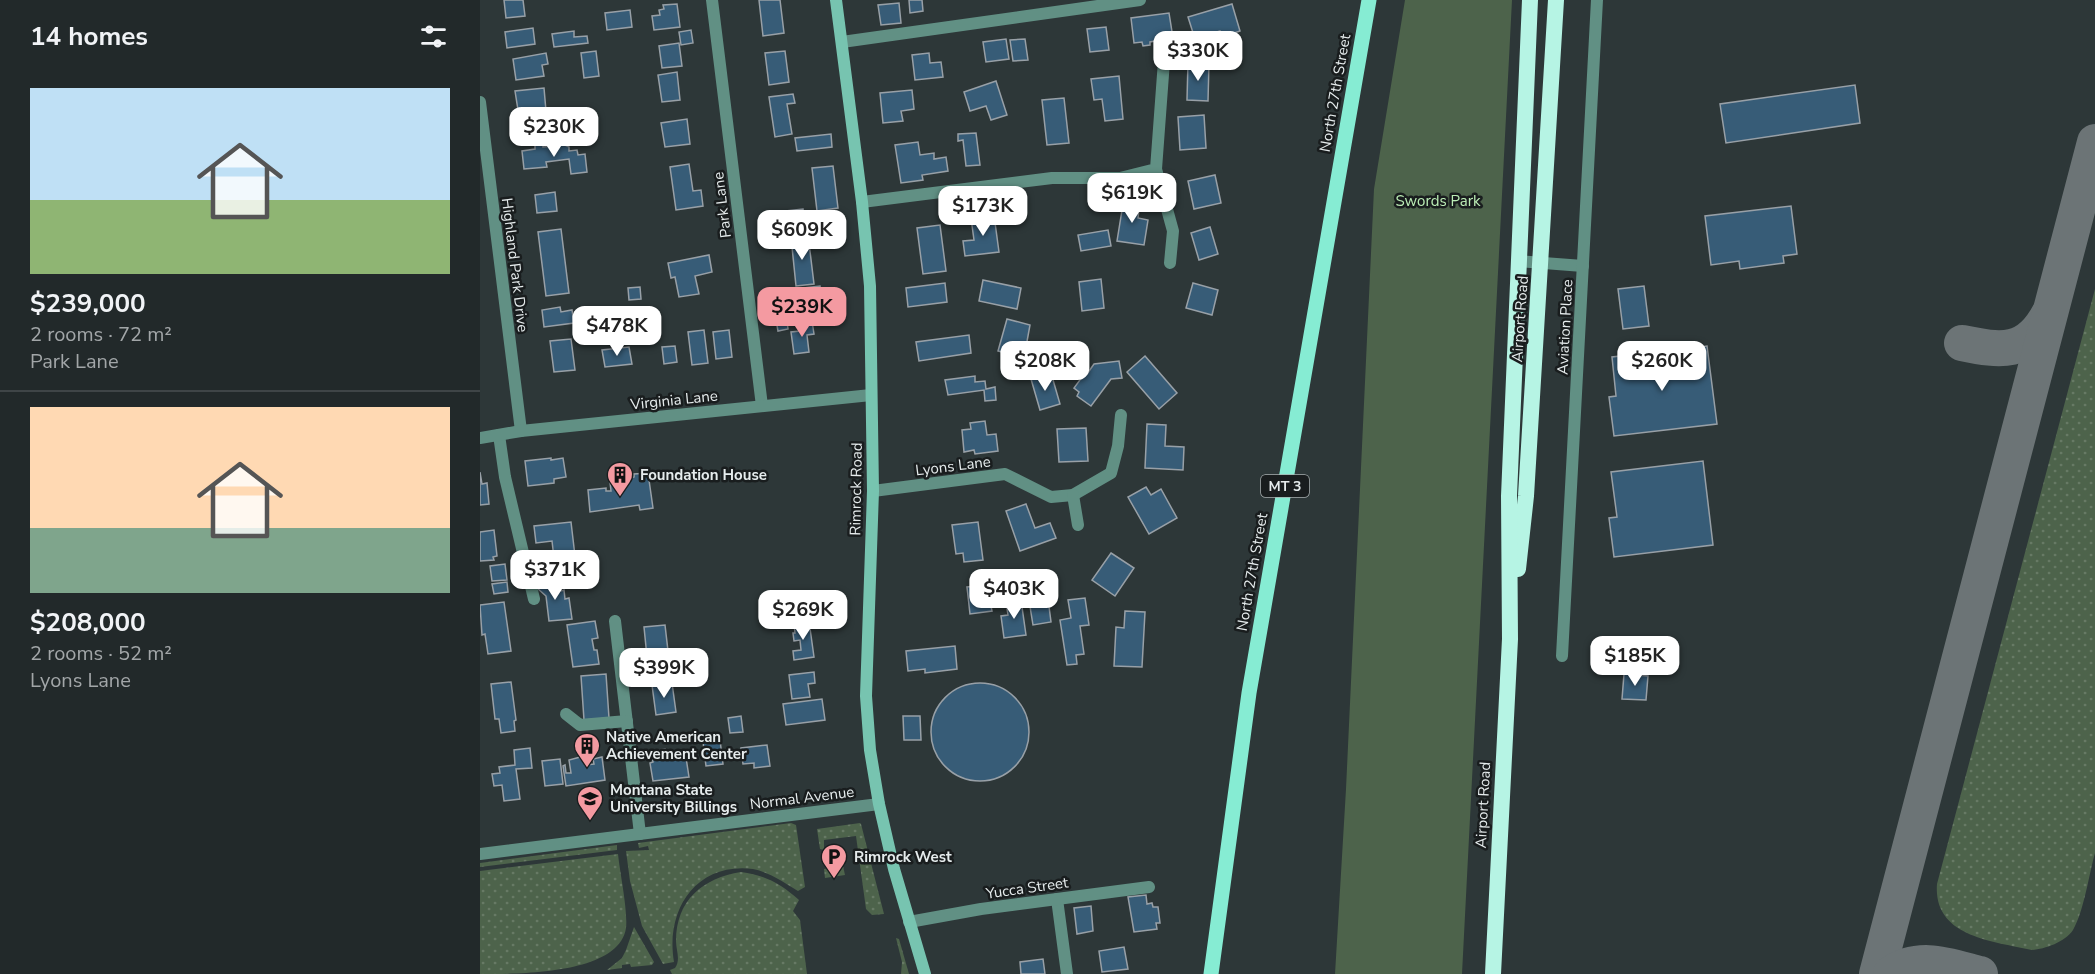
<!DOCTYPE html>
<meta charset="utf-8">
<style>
body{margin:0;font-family:"Nunito Sans",sans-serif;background:#2a3132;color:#f1f3f6;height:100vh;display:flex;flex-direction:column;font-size:22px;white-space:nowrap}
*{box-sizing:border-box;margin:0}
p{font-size:20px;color:#a2a6a8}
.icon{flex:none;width:33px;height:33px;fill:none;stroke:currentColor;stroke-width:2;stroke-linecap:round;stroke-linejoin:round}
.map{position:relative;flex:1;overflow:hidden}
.panel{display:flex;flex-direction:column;background:#22292a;width:480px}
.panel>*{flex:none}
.price{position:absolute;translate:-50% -51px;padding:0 14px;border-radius:12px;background:#fff;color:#222;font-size:20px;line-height:39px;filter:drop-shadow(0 2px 3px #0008)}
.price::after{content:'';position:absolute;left:50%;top:36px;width:18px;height:14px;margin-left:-9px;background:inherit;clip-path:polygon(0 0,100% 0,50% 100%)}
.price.current{background:#f49aa1;color:#111}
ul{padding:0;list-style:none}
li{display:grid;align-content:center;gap:12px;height:318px;padding:0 30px}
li+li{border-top:2px solid #3f4547}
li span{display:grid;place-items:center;height:186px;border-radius:0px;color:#555}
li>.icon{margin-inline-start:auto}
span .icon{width:108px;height:108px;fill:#fffc;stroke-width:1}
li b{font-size:26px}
h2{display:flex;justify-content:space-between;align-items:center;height:72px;padding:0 30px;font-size:26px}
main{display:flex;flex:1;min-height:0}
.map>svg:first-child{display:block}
.grass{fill:url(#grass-dots)}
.green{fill:#4d634b}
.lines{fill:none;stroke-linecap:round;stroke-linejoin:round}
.taxiway{stroke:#6c7476;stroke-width:36}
.building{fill:#375c77;stroke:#98a0a7;stroke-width:1.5}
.minor{stroke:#619084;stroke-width:12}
.tertiary{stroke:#619084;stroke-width:12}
.secondary{stroke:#77c4b0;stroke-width:12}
.primary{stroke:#86ecd3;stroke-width:15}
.trunk{stroke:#b6f4e4;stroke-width:16}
.labels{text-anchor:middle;stroke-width:5;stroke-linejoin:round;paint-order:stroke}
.shield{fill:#191d1e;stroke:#a8aeaf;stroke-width:1.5}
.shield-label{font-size:14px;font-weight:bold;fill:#e6eced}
.street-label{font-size:15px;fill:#e6eced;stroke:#191d1e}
.park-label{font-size:15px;fill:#bceeb6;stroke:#191d1e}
.poi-label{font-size:15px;font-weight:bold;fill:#e6eced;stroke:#191d1e;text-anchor:start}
</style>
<main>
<section class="panel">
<h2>14 homes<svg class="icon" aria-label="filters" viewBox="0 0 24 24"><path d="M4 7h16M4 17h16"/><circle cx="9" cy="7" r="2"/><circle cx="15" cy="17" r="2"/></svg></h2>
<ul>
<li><span style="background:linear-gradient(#bfe0f5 60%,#8fb573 0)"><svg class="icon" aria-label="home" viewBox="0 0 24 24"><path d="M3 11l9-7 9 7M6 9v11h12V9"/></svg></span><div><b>$239,000</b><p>2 rooms · 72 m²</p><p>Park Lane</p></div></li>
<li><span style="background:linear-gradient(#ffd9b3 65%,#7fa58c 0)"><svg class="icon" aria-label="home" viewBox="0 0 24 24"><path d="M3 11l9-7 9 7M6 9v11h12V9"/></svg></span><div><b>$208,000</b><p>2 rooms · 52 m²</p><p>Lyons Lane</p></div></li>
</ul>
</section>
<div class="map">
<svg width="1615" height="974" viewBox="0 0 1615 974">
<defs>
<pattern id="grass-dots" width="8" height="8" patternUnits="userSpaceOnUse" patternTransform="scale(1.5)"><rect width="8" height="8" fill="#4d634b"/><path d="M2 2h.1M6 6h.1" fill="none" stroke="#677a65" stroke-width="1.8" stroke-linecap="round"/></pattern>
</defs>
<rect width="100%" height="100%" fill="#2d3738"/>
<g class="grass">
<path d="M1615,289V853C1609,874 1604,911 1593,930C1585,942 1565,949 1552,950C1513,941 1453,937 1457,884Z"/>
<path d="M311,823L316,825L325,887L318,891C305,883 289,872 273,869C216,862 185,910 194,962L183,964L162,926L150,881L146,851L169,850L168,846L159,848L158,843Z"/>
<path d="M380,823L381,824L404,914L392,915L386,909L376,836L344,840V850L340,849L337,829Z"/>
<path d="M137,845V850L0,867V863Z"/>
<path d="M138,854C140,873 148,911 146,928C139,974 42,974 0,974V871Z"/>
<path d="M363,866L365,875L345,878L344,869Z"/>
<path d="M261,872C285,875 301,884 319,900L313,911L320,920L327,974H192L190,970L195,968C201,960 196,950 196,941C196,900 223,878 261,872Z"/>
<path d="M154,927L174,962L172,965L151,967L150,964L142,965V968L127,970L142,958L146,950Z"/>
<path d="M416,938L419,939L429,974H421L422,962Z"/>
</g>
<path class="green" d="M925,0H1032L982,974H855L866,789L894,189Z"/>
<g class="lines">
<g class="taxiway">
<path d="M1482,343C1521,351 1547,355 1569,314"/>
<path d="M1397,974L1615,142"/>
<path d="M1411,974C1439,954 1469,966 1500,974"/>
</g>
</g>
<g class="building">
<path d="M24,0H43L45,16L26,18Z"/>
<path d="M279,0H300L304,33L283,36Z"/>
<path d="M429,0H442L443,11L430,13Z"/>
<path d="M419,3L421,23L401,25L398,5Z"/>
<path d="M197,4L200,27L174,30L172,16L180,15L179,10L184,9L183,5Z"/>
<path d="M752,4L760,31L742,37L740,31L715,39L708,17Z"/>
<path d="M150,10L152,27L127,30L125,13Z"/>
<path d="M689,13L693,38L670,42V45L663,46L662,42L654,43L651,18Z"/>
<path d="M626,27L629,50L610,52L607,29Z"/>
<path d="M53,28L55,44L27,48L25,32Z"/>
<path d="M211,30L213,43L201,45L199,32Z"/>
<path d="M94,31V37L107,36L108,43L74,47L72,34Z"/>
<path d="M526,39L529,59L506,62L503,42Z"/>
<path d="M545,39L548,60L533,61L530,40Z"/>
<path d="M199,43L202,66L182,68L179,46Z"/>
<path d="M116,51L119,76L104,78L101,53Z"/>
<path d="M305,51L309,82L289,85L285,53Z"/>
<path d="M66,53L68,64L62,65L64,76L36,80L33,59Z"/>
<path d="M449,53L450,63L461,62L463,77L435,80L432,55Z"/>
<path d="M708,62L729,63L728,101L707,100Z"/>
<path d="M197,72L200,100L182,102L178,75Z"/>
<path d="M639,76L643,119L625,121L622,99L614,100L611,79Z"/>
<path d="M516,81L527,115L511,120L506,106L490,111L484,92Z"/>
<path d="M1375,85L1380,123L1246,143L1240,104Z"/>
<path d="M64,88L66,111L80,109L82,125L54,129L52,108L38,110L35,91Z"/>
<path d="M432,90L434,109L421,111L423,121L403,123L400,93Z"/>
<path d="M313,94L315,103L307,104L312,134L295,137L289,97Z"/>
<path d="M584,98L589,143L567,145L562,100Z"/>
<path d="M724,115L726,148L700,150L698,117Z"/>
<path d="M207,119L210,144L185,147L181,123Z"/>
<path d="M496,133L500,165L486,166L483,140L478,141V134Z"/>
<path d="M351,134L352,147L317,151L315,138Z"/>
<path d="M438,142L440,155L454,153V159L466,157L468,171L442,175L443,180L421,183L415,145Z"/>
<path d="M63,144V147L85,145L89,147V151L97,150L98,155L105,154L107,172L91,174L89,159L66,162L67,167L44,169L42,151L55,149V145Z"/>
<path d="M209,164L213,191L221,190L223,206L196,210L190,167Z"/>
<path d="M353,166L358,208L337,211L332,168Z"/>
<path d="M735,175L741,203L714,209L708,181Z"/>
<path d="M75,192L77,211L57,213L55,195Z"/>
<path d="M644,198L660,201L658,218L668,220L664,245L637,241Z"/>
<path d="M1311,206L1317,254L1303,256L1304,263L1260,269L1259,261L1231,265L1225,216Z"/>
<path d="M323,209L324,222L308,224L306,211Z"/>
<path d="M514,215L519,252L485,256L483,241L494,240L491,218Z"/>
<path d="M460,225L466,271L443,274L437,228Z"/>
<path d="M730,227L738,254L719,260L711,233Z"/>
<path d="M81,229L89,293L66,296L58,232Z"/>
<path d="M628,230L631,246L601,251L598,235Z"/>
<path d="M328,235L334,284L316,286L311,237Z"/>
<path d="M229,255L232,272L215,276L219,294L199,297L195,277L191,278L188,263Z"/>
<path d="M621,279L624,308L602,311L599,282Z"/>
<path d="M503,280L541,288L537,309L499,301Z"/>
<path d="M465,283L467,302L428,307L426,288Z"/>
<path d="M713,283L738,290L732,315L706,308Z"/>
<path d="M340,286L342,301L326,303L324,288Z"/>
<path d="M1164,286L1169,326L1143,329L1138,289Z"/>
<path d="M160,287L161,299L149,300L148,288Z"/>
<path d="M80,307L81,312L92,310L94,323L64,327L62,310Z"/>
<path d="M306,313L308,329L298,331L295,314Z"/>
<path d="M527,319L550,325L544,358L518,351Z"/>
<path d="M332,321L334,334L327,335L329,352L314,354L311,332L320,331L319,322Z"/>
<path d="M224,330L228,363L212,365L208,332Z"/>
<path d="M249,330L252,357L236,359L233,332Z"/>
<path d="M489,335L491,353L439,361L436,342Z"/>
<path d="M91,339L95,370L74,372L70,341Z"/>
<path d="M195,346L197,362L184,364L182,347Z"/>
<path d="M1227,346L1237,424L1134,436L1129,397L1136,396L1132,357Z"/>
<path d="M149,347L152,364L125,367L122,350Z"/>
<path d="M665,356L697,393L679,409L647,372Z"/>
<path d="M639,361L642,378L631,379L611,406L597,396L599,392L594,388L605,373L607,374L614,364Z"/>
<path d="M571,373L580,404L560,410L551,379Z"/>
<path d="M495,376V382L505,381L506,389L515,387L516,400L505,401L504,390L468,395L465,380Z"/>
<path d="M505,421L507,435L516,434L518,451L495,454L494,450L484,452L482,430L491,429L490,423Z"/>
<path d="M667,424L686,425L685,446L704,447L703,470L665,468Z"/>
<path d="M606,428L608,461L579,462L577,429Z"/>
<path d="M71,458V460L83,458L86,477L74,479V483L48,486L45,461Z"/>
<path d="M1223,461L1233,545L1134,557L1129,518L1137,517L1131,472Z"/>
<path d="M0,472L2,484L7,483L9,504L0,505Z"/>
<path d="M168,473L173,508L160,510L159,505L110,512L108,490L126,488V491H131L130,482L154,477V474Z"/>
<path d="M666,487L671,495L681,489L697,518L669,534L648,497Z"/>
<path d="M546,504L555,528L570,523L576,538L540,551L526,511Z"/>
<path d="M91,522L95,556L74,558L72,541L56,543L54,526Z"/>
<path d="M498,522L503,560L484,562L483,553L476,554L472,525Z"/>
<path d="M14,530L17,556L13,557L14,560L0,561V532Z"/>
<path d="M631,553L654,568L635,596L612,580Z"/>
<path d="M25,564L27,580L12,581L10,566Z"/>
<path d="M65,577L81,591L84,590L85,599L89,598L92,619L69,621L66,596L56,587Z"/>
<path d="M27,582L28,592L14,594L12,584Z"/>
<path d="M517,584L519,600L510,601L512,611L490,614L487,587Z"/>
<path d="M567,591L571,622L553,625L548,594Z"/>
<path d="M605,598L609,625L600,626L604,654L596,655L597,664L587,665L580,620L591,618L588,600Z"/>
<path d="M541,600L546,635L524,638L521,616L528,615L526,602Z"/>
<path d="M24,602L31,651L8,654L5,634L2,635L0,605Z"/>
<path d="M645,611L665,612L662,667L634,666L636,627L644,628Z"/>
<path d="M115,621L118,638L112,639L114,650H117L119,664L93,667L87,625Z"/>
<path d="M329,621L334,657L314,660L313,651L321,650L320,640L314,641L313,633H315L314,623Z"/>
<path d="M185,625L188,651L184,652L185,665L168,667L164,627Z"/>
<path d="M475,646L477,669L445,673V669L428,671L426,651Z"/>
<path d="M334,672L335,683L328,684L330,697L312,699L309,675Z"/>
<path d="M126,674L129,718L104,720L101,676Z"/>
<path d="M1144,674L1168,676L1166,700L1142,699Z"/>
<path d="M31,682L36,720L34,721L35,731L21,733L19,719H15L11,684Z"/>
<circle cx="500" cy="732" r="49"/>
<path d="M192,683L196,712L176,715L172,685Z"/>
<path d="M342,699L345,720L306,725L303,704Z"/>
<path d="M261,716L263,732L250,733L248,718Z"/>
<path d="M423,716H440L441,740H424Z"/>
<path d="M240,740L243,764L226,766L223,742Z"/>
<path d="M287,745L290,766L274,768V763L263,764L261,748Z"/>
<path d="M50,748L52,768L36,769L40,799L24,801L22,785L14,786L12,774L20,773L19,767L35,765L34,750Z"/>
<path d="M185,749V753L205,751L209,777L173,781L170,763L173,762L171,751Z"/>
<path d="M104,756L105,765L114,764L113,759L122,757L125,780L86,786L83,766L85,765L86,773H91L89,760Z"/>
<path d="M80,759L83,784L65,786L62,761Z"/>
<path d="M666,895L667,904L672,903L673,907H678L680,923H676L677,929L654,932L648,897Z"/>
<path d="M611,906L613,931L597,934L594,908Z"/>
<path d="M644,947L648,969L622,972L619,951Z"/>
<path d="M563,959L565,974H541L540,962Z"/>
</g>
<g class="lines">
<g class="minor">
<path d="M232,0L282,406"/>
<path d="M362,42L660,0"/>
<path d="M0,102L41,431"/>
<path d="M676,169L693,231L690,263"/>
<path d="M382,202L572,178H640L676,169L684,61"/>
<path d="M1038,261L1103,266"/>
<path d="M19,435L25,477L54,599"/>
<path d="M393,491L525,474L571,497L593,495L631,473L638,446L641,415"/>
<path d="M593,495L598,525"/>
<path d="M135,621L160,834"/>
<path d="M1082,656L1117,0"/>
<path d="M86,714L100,725L147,721"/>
<path d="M0,854L399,804"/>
<path d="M577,899L587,974"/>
<path d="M429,922L501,909L669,887"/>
</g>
<path class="tertiary" d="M0,438L41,431L391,395"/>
<path class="secondary" d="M356,0L382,202L390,286L393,491L386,696L390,750L399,804L414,869L445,974"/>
<path class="primary" d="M731,974L769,693L889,0"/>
<g class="trunk">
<path d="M1038,569L1046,496L1076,0"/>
<path d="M1013,974L1030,639L1029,496L1050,0"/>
</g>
</g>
<defs>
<symbol id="building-pin" viewBox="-11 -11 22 30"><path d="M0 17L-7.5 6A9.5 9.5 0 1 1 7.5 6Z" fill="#f49aa1" stroke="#191d1e"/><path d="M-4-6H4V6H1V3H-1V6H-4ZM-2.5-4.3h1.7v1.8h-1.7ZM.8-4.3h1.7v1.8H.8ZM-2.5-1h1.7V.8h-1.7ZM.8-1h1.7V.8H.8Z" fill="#111"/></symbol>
<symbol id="university-pin" viewBox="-11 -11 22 30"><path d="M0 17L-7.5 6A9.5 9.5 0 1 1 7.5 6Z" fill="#f49aa1" stroke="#191d1e"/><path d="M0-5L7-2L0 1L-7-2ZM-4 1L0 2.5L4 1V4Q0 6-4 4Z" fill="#111"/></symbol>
<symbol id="parking-pin" viewBox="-11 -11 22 30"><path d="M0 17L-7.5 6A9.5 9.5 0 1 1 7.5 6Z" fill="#f49aa1" stroke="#191d1e"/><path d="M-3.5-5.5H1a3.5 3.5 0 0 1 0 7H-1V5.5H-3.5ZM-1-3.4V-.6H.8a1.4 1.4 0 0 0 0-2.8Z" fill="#111"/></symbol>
</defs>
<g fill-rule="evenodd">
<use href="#building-pin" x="125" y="460" width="30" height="40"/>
<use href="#building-pin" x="92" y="731" width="30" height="40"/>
<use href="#university-pin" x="95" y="784" width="30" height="40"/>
<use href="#parking-pin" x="339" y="842" width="30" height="40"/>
</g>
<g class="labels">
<rect class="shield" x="781" y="475" width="48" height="22" rx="4.5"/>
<g class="shield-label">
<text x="805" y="491">MT 3</text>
</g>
<g class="street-label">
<text transform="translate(855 93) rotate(-80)" y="5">North 27th Street</text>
<text transform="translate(242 205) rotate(-97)" y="5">Park Lane</text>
<text transform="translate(35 265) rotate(83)" y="5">Highland Park Drive</text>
<text transform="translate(1040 319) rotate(-86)" y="5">Airport Road</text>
<text transform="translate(1085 327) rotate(-87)" y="5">Aviation Place</text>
<text transform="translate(194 400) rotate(-6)" y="5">Virginia Lane</text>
<text transform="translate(473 466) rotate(-7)" y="5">Lyons Lane</text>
<text transform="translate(376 489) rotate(-89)" y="5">Rimrock Road</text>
<text transform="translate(772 572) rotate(-80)" y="5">North 27th Street</text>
<text transform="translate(322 798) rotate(-7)" y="5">Normal Avenue</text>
<text transform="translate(1003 805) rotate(-87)" y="5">Airport Road</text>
<text transform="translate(547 888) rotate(-8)" y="5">Yucca Street</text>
</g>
<g class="park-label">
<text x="958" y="206">Swords Park</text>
</g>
<g class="poi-label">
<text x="160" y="480">Foundation House</text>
<text x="126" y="742">Native American<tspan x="126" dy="17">Achievement Center</tspan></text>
<text x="130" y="795">Montana State<tspan x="130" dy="17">University Billings</tspan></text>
<text x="374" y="862">Rimrock West</text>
</g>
</g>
</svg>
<b class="price" style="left:718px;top:82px">$330K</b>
<b class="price" style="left:74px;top:158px">$230K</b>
<b class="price" style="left:652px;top:224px">$619K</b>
<b class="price" style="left:503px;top:237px">$173K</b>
<b class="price" style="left:322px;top:261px">$609K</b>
<b class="price current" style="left:322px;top:338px">$239K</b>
<b class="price" style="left:137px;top:357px">$478K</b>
<b class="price" style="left:565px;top:392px">$208K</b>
<b class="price" style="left:1182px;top:392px">$260K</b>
<b class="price" style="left:75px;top:601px">$371K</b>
<b class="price" style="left:534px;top:620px">$403K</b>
<b class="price" style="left:323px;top:641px">$269K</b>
<b class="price" style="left:1155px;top:687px">$185K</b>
<b class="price" style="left:184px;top:699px">$399K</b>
</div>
</main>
